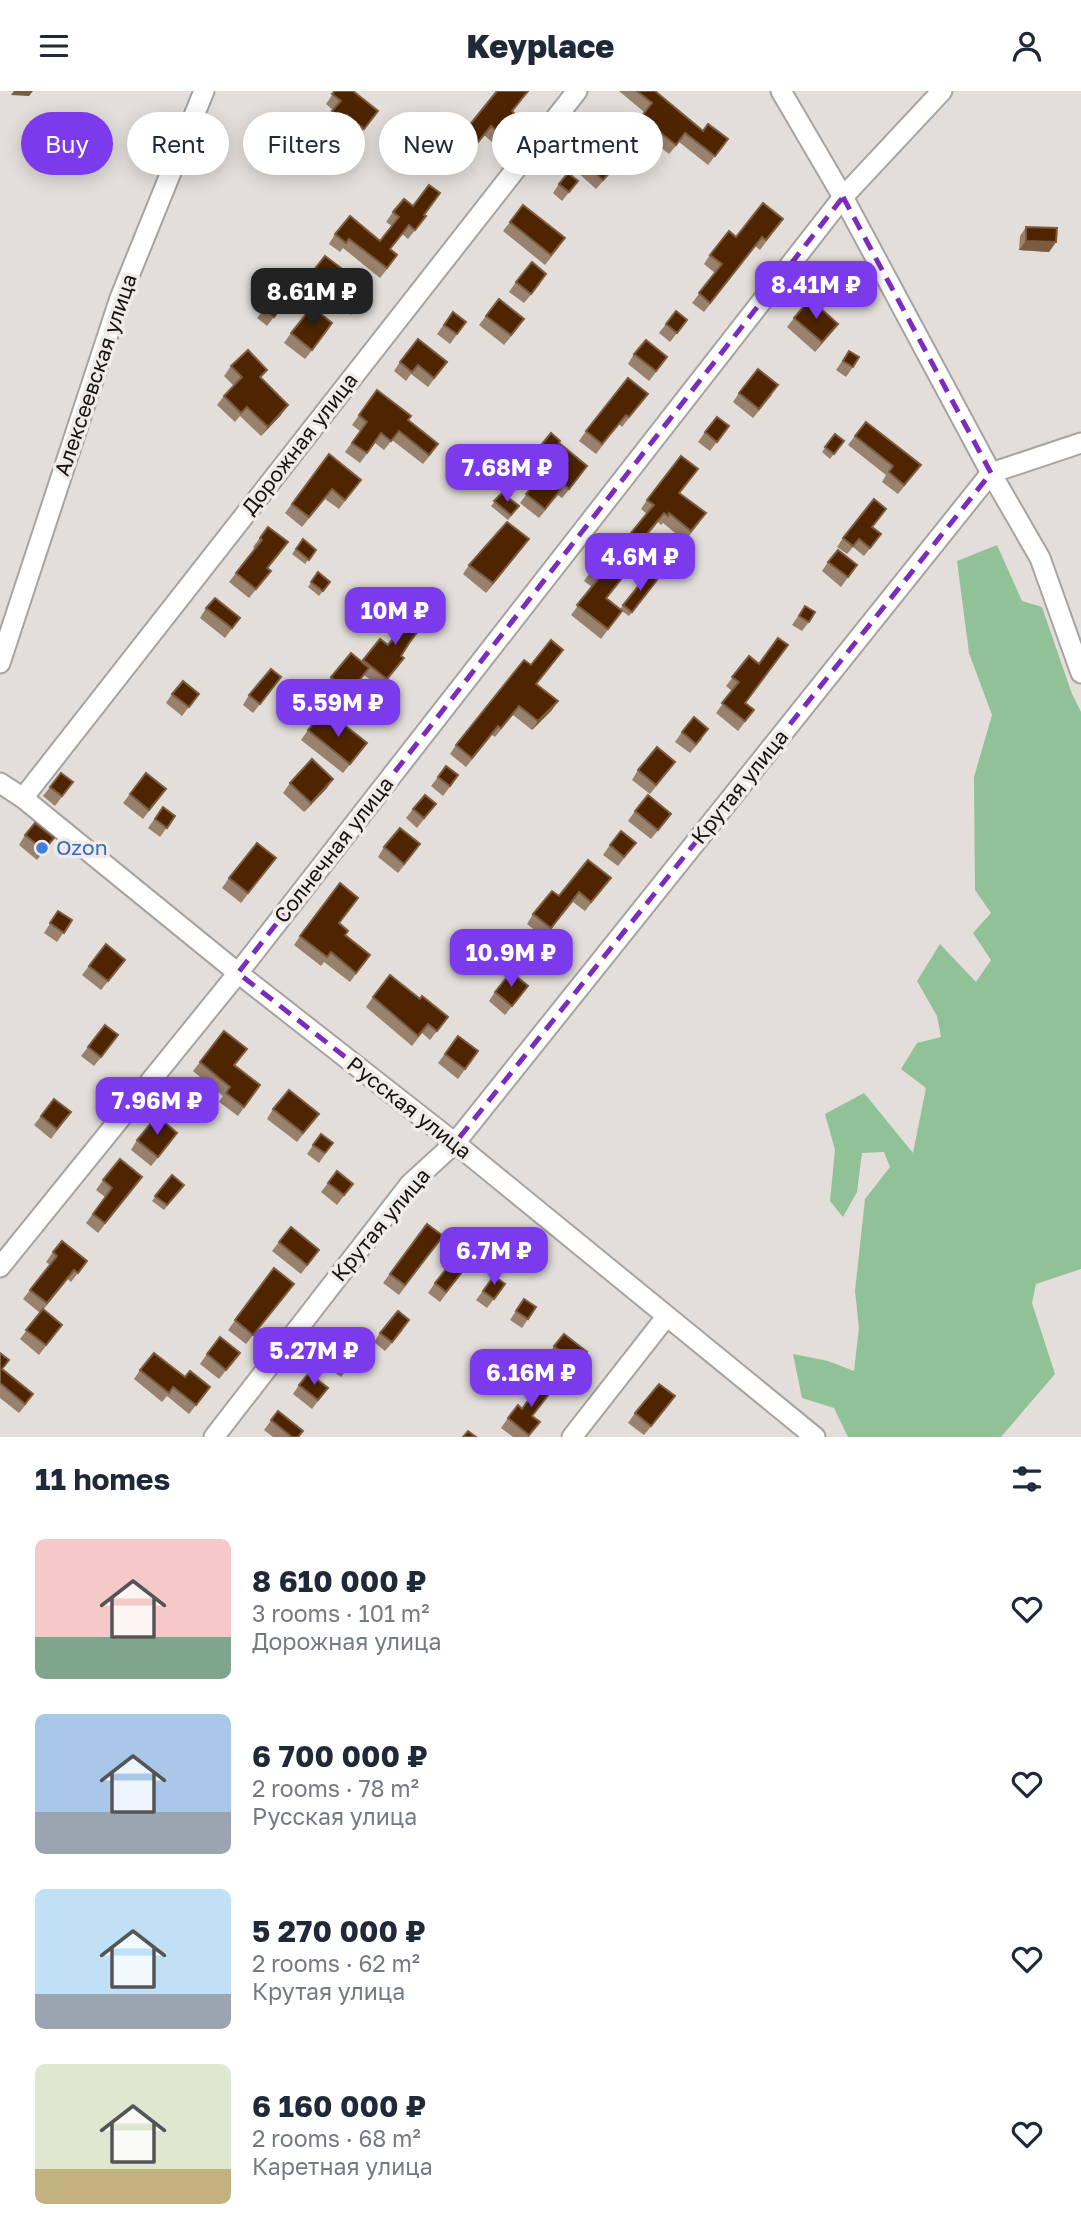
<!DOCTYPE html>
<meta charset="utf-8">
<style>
body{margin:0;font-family:"Golos Text",sans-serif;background:#f6f6f7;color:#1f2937;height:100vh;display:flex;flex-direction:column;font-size:26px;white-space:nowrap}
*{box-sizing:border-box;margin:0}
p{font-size:23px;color:#747a83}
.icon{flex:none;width:38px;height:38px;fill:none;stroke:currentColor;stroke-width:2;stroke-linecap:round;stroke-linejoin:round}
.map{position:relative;height:1346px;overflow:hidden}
.side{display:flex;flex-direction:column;background:#fff;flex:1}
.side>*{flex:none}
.guide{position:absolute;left:21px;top:21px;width:700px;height:63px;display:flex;gap:14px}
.price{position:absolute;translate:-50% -60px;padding:0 16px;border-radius:14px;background:#7c3aed;color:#fff;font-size:23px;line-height:46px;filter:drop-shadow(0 2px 4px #0008)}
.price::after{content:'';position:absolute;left:50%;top:42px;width:21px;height:16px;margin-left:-10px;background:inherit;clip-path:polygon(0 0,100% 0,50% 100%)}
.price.current{background:#222;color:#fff}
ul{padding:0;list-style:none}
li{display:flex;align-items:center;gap:21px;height:175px;padding:0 35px}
li span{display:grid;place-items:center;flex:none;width:196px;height:140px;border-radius:10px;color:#555}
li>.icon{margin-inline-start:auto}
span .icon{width:84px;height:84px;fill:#fffc;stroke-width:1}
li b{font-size:30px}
h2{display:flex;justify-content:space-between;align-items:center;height:84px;padding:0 35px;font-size:30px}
.pill{padding:0 24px;border-radius:32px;background:#fff;box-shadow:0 4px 18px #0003;font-size:24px;line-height:63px}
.pill.current{background:#7c3aed;color:#fff}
header{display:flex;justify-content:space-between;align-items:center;height:91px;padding:0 35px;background:#fff;font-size:32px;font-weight:800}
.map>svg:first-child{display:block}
.green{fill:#90c197}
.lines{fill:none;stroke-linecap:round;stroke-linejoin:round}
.minor-casing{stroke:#a8a39f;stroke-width:23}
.minor{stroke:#fff;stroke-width:19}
.wall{fill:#98826d}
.shaded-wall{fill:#7b5c41}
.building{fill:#4e2500;stroke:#7b5c41;stroke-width:2}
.marked{fill:none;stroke:#7b2cbf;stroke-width:5;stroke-dasharray:14 9;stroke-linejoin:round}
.shop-dot{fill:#3f7fe0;stroke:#f0ebe7;stroke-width:2.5}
.labels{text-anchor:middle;stroke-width:7;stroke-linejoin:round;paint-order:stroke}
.street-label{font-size:21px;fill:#151312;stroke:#f0ebe7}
.shop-label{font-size:21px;fill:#366cbe;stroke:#f0ebe7;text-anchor:start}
</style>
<header><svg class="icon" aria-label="menu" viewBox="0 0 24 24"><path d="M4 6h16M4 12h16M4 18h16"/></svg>Keyplace<svg class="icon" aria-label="person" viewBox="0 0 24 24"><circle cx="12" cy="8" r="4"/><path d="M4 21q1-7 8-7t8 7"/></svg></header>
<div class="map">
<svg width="1081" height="1346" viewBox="0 0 1081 1346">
<rect width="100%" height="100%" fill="#e3deda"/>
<path class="green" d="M997,454L1022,510L1042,516L1072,603L1081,621V1178L1036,1193L1032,1212L1055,1283L1001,1346H848L834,1317L802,1307L793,1263L828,1270L854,1280L859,1237L855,1200L865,1108L890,1076L884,1061L862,1062L857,1101L843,1126L830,1110L835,1059L825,1023L864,1002L913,1062L926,997L901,978L917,952L941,946L937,925L917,890L940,853L976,891L991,869L973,842L991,822L975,799L974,686L992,624L969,562L957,470Z"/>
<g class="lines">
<defs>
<g id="minor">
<path d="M781,0L843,106L991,382L1040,467L1081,582"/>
<path d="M991,382L1081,352"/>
<path d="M0,572L120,207L204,0"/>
<path d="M0,692L23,707L238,882L455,1052L815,1346"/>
<path d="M23,707L577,0"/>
<path d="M0,1176L238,882L843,106L942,0"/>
<path d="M214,1346L410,1093L455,1052L991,382"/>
<path d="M572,1346L666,1226"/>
</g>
</defs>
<use href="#minor" class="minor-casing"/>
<use href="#minor" class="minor"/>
</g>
<g class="wall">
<path d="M335,0L378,20L357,47L340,34L337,38L326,30L333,19L326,13Z"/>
<path d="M497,0H529L512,21L514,22L492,51L484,44L459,75L433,54L440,45L464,41Z"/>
<path d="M619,0H655L703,40L728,48L708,74L679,51L669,63L634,35L644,21Z"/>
<path d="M582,71L611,81L596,98L576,80Z"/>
<path d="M578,90L562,110L553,102L559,93Z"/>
<path d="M393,121L424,124L419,134L408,148L402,143L390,158L391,173L380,187L343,157L340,161L329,153L335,143L380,150L392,135L386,131Z"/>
<path d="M783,128L760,159L755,155L704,221L692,212L715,182L704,173L710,164L736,146Z"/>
<path d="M510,131L559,156L545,174L503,140Z"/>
<path d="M1026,136L1056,151L1049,161L1019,159L1020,145Z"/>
<path d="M310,184L370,199L351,224L317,197L314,201L304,193Z"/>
<path d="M516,191L540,193L524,212L509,201Z"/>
<path d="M290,205L267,235L257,227L264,218Z"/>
<path d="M453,221L466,231L450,253L437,243Z"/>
<path d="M486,225L518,237L504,254L479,234Z"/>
<path d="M794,227L838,233L815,261L787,236Z"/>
<path d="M687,229L670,251L659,242L666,233Z"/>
<path d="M291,242H326L305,268L284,252Z"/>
<path d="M849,260L853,276L846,286L836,279Z"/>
<path d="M634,263L661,275L649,290L628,273Z"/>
<path d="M400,271H447L428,296L411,283L406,290L394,280Z"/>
<path d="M231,275L267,279L261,287L281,324L261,345L240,325L235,331L217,314L224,305L234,295L224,285Z"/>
<path d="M377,299L408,329L432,362L423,373L392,349L384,359L375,352L360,372L345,361L360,340L352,334Z"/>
<path d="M739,302L772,304L753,327L733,311Z"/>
<path d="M648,303L622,336L619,333L596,363L579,350L586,340Z"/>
<path d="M729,335L710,360L698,351L705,341Z"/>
<path d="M835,343L844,350L830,368L822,361Z"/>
<path d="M855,345L914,383L898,403L882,391L886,384L848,354Z"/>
<path d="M559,352L581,384L562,407L558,404L539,427L520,412L536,391L522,379L528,370Z"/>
<path d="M329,363L361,389L339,418L325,408L302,436L285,422Z"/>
<path d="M698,378L680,402L699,432L685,450L663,432L661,434L658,431L634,461L623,452L647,423L641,418L647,409Z"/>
<path d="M502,402L519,415L508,429L491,415Z"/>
<path d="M886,418L872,436L881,443L864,465L853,456L847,463L837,456L843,447Z"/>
<path d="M268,436L281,461L268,477L264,489L249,507L229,491L255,458L253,456Z"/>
<path d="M303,448L316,459L305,473L292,463Z"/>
<path d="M529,448L486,502L463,483L469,474Z"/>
<path d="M828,471L857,474L841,496L822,480Z"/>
<path d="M591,480L620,490L606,507L620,518L649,482L654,494L629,525L622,520L601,548L571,524L592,496L584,490Z"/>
<path d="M318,481L330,491L319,505L308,496Z"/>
<path d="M805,515L809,531L802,540L792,534Z"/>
<path d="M206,517L240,527L225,547L200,527Z"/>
<path d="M422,536L401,565L404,567L381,597L364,584L343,611L325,596L331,586L362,570L380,548L388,554Z"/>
<path d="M749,565L745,612L754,619L738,640L716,622L732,600L726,595Z"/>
<path d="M556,568L536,593L552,619L532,639L513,624L495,646L492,644L466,676L450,663L456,654L531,574Z"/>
<path d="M274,595L253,622L243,614L249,604Z"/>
<path d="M172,603H199L182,625L166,612Z"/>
<path d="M308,639L367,652L343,682L301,649Z"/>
<path d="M682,641L702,648L690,662L675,651Z"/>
<path d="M638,679L668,680L650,703L632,689Z"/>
<path d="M438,686L452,693L443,705L431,695Z"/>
<path d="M73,691L55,715L43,705L50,696Z"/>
<path d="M290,692L327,697L304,721L283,702Z"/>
<path d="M166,698L143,728L123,712L130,703Z"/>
<path d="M436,713L417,737L406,727L413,718Z"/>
<path d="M163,716L175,725L160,746L148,737Z"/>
<path d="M635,720L664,732L651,748L628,730Z"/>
<path d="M25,744L54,747L37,769L19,754Z"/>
<path d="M636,752L618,775L603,764L610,754Z"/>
<path d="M384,756L413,763L398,782L378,766Z"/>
<path d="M276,767L241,812L222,797L229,787Z"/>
<path d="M604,796L585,820L573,811L544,846L527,833L533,823L559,805Z"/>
<path d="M358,807L339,832L345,844L370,864L350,891L324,871L321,875L294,854L300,845Z"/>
<path d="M58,820L72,829L57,851L44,842Z"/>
<path d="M125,869L101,899L82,884L89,875Z"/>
<path d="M528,895L505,924L489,910L495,901Z"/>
<path d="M373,906L441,935L430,949L422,942L412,955L366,916Z"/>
<path d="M458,945L478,960L458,988L438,972Z"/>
<path d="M111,954L94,975L81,965L88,956Z"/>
<path d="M247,958L234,975L260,994L238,1025L219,1011L223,1005L193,980L200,971Z"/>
<path d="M273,1018L312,1032L297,1051L267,1028Z"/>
<path d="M71,1021L51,1048L34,1034L41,1025Z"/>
<path d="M321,1043L333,1052L319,1072L307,1063Z"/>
<path d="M137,1049L171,1051L151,1075L131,1059Z"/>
<path d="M172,1084L184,1094L164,1119L152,1110Z"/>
<path d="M103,1089L135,1095L98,1142L86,1132L105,1106L96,1099Z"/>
<path d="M328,1092L353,1093L337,1114L321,1101Z"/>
<path d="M427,1133L443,1145L399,1204L383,1192Z"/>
<path d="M279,1151L319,1159L301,1183L272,1160Z"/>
<path d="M53,1161L87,1170L71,1191L68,1188L43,1219L62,1234L39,1264L20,1248L40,1222L23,1208L50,1174L46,1171Z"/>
<path d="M478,1161L440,1211L428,1202L435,1192Z"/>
<path d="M274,1177L287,1202L246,1253L228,1239Z"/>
<path d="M494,1185L505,1193L487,1217L476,1209Z"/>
<path d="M524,1208L536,1216L522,1237L510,1229Z"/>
<path d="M403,1239L385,1260L374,1251L380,1242Z"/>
<path d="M343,1253L357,1264L341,1286L327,1276Z"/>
<path d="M554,1255L587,1261L571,1282L548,1265Z"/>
<path d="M0,1262L3,1279L27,1312L19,1322L0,1307Z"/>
<path d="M240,1262L219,1288L200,1273L207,1263Z"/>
<path d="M140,1279L185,1286L210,1296L189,1323L167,1305L162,1311L134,1288Z"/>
<path d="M299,1294L321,1306L312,1318L293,1303Z"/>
<path d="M668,1315L644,1344L628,1332L635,1322Z"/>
<path d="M278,1320L303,1340L299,1346H273L264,1339Z"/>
<path d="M533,1326L529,1346H513L501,1337L508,1327Z"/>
</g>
<g class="shaded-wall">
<path d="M14,0H33L29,5L11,4Z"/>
<path d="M1026,150L1056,151L1049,161L1019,159Z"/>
<path d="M838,233L831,242L815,261L822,251Z"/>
<path d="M288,314L281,324L261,345L268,336Z"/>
<path d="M529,448L522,457L486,502L493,492Z"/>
<path d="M558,610L552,619L532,639L538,630Z"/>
<path d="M333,688L327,697L304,721L311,712Z"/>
</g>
<g class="building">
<path d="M335,0H353L378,20L364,38L347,24L343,29L332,20L341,10L332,3Z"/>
<path d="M497,0H528L512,20L514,22L499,42L491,35L466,66L440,45L451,31L464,41Z"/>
<path d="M637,0H655L703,40L708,33L728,48L715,65L685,42L676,54L641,26L652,12Z"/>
<path d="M597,54L618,72L603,89L582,71Z"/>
<path d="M568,82L578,90L569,101L559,93Z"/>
<path d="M429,94L440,102L424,124L426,125L415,139L409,134L390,158L397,164L387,177L349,148L346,152L335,143L350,125L380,150L399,126L393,121L404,108L413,115Z"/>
<path d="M763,112L783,128L766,149L762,146L710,212L699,202L722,173L710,164L729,140L736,146Z"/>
<path d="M523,114L565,147L551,164L510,131Z"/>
<path d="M1026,136L1057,137L1056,151L1026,150Z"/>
<path d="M325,165L370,199L358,214L324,187L320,191L310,184Z"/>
<path d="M532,171L546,183L531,203L516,191Z"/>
<path d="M280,197L290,205L274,226L264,218Z"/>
<path d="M499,208L524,228L511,244L486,225Z"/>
<path d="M810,208L838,233L822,251L794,227Z"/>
<path d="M312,216L332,232L312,259L291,242Z"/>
<path d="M676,220L687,229L677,242L666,233Z"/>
<path d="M453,221L466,231L457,243L444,234Z"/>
<path d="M418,248L447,271L434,287L418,274L412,281L400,271Z"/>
<path d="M646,249L667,266L656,280L634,263Z"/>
<path d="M248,259L267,279L260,286L288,314L268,336L247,316L241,322L224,305L242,286L231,275Z"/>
<path d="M849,260L859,266L853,276L843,270Z"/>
<path d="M758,278L778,294L759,318L739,302Z"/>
<path d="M628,287L648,303L629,326L626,324L602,353L586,340Z"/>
<path d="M377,299L411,325L408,329L438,353L429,364L399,340L391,350L381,342L367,362L352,352L367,331L359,324Z"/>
<path d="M717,326L729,335L717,351L705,341Z"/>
<path d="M866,331L921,374L904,394L889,381L893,375L855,345Z"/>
<path d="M551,342L560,350L559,352L587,375L569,398L564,394L545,418L526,403L543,382L528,370Z"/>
<path d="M835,343L844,350L834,363L825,356Z"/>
<path d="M329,363L361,389L345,409L332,398L309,426L292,413Z"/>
<path d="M681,365L698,378L679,402L706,422L691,440L669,422L668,425L664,422L640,451L630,443L654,414L647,409Z"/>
<path d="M502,402L519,415L511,424L494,410Z"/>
<path d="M874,408L886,418L872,436L881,443L870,457L859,448L853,455L843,447Z"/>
<path d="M507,431L529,448L493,492L469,474Z"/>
<path d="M268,436L288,451L267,477L271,480L256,498L236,482L262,449L260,447Z"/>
<path d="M303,448L316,459L309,469L296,458Z"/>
<path d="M838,459L857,474L848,486L828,471Z"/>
<path d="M605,463L627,481L606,507L622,520L608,538L577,514L599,487L591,480Z"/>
<path d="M318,481L330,491L323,500L311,491Z"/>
<path d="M649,482L657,489L632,521L623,514Z"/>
<path d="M215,507L240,527L232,537L206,517Z"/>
<path d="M805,515L815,521L809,531L799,525Z"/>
<path d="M417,518L428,527L409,552L401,565L404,567L387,588L363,569L380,548L388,554Z"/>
<path d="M778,547L788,554L745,612L754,619L745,630L722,612L739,591L732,586L749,565L759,573Z"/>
<path d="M551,549L563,559L536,593L558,610L538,630L519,615L501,637L498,635L472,667L456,654L524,569L531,574Z"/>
<path d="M351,562L369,577L350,601L331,586Z"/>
<path d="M271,578L281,586L260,613L249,604Z"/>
<path d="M183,590L199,603L189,616L172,603Z"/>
<path d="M320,624L339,639L343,633L367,652L350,673L308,639Z"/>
<path d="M694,626L708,638L696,653L682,641Z"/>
<path d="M657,656L675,671L656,694L638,679Z"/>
<path d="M312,668L333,688L311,712L290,692Z"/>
<path d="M446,675L458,684L450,695L438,686Z"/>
<path d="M61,682L73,691L62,705L50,696Z"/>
<path d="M146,682L166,698L149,719L130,703Z"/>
<path d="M425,704L436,713L424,727L413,718Z"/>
<path d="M648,704L671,723L658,739L635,720Z"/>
<path d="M163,716L175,725L167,737L155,728Z"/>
<path d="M35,732L54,747L44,759L25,744Z"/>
<path d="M400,737L420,753L404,773L384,756Z"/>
<path d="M621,740L636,752L624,766L610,754Z"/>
<path d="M257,752L276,767L248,802L229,787Z"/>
<path d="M588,769L611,787L591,811L579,801L551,837L533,823L552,800L559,805Z"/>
<path d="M340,792L358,807L339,832L348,840L345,844L370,864L356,882L331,861L327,866L300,845Z"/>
<path d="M58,820L72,829L64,842L50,832Z"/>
<path d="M106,853L125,869L108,890L89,875Z"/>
<path d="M511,881L528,895L512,915L495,901Z"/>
<path d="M390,884L420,908L422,905L448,926L437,940L428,933L418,945L373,906Z"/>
<path d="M105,934L118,944L101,966L88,956Z"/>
<path d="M224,940L247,958L234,974L260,994L244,1016L226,1002L230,996L200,971Z"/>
<path d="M458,945L478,960L465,978L445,963Z"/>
<path d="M289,999L319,1023L303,1042L273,1018Z"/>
<path d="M54,1008L71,1021L57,1038L41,1025Z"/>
<path d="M157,1025L177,1042L158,1066L137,1049Z"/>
<path d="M321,1043L333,1052L325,1062L313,1054Z"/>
<path d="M120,1068L142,1086L105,1132L93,1123L112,1097L103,1089Z"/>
<path d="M337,1080L353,1093L344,1104L328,1092Z"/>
<path d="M172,1084L184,1094L167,1114L155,1105Z"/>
<path d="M427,1133L443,1145L405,1194L390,1183Z"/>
<path d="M291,1136L319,1159L307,1174L279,1151Z"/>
<path d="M62,1150L87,1170L78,1182L74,1179L47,1212L30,1199L57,1165L53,1161Z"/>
<path d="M467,1152L478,1161L446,1201L435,1192Z"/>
<path d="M274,1177L294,1193L253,1244L235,1229Z"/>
<path d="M494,1185L505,1193L494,1208L483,1200Z"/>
<path d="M524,1208L536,1216L528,1228L516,1220Z"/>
<path d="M43,1218L62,1234L46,1254L26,1239Z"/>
<path d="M398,1220L409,1229L392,1251L380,1242Z"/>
<path d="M564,1243L587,1261L577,1273L554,1255Z"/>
<path d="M220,1246L240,1262L226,1279L207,1263Z"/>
<path d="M343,1253L357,1264L347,1277L333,1267Z"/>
<path d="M0,1262L9,1269L2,1278L33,1303L25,1313L0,1292Z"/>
<path d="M154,1262L185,1286L190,1280L210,1296L196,1314L173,1296L169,1302L140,1279Z"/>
<path d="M309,1282L328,1297L318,1309L299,1294Z"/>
<path d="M542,1290L553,1298L532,1325L540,1331L529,1344L508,1327L518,1314L522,1318Z"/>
<path d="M659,1293L675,1305L651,1335L635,1322Z"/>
<path d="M278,1320L303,1340L298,1346H292L271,1329Z"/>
<path d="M468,1340L476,1346H463Z"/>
</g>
<path class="marked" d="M843,106L991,382L455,1052L238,882Z"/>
<circle class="shop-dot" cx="42" cy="757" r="7"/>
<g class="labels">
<g class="street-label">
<text transform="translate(96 284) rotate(-71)" y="7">Алексеевская улица</text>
<text transform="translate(300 353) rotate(-52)" y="7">Дорожная улица</text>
<text transform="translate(740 696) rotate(-51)" y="7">Крутая улица</text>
<text transform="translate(334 759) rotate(-52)" y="7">Солнечная улица</text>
<text transform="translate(409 1017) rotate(38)" y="7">Русская улица</text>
<text transform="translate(381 1134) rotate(-50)" y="7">Крутая улица</text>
</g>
<g class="shop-label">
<text x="56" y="764">Ozon</text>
</g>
</g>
</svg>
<b class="price" style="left:816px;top:230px">8.41M ₽</b>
<b class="price current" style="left:312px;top:237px">8.61M ₽</b>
<b class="price" style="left:507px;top:413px">7.68M ₽</b>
<b class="price" style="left:640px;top:502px">4.6M ₽</b>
<b class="price" style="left:395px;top:556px">10M ₽</b>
<b class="price" style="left:338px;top:648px">5.59M ₽</b>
<b class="price" style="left:511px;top:898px">10.9M ₽</b>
<b class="price" style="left:157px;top:1046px">7.96M ₽</b>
<b class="price" style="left:494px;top:1196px">6.7M ₽</b>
<b class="price" style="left:314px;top:1296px">5.27M ₽</b>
<b class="price" style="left:531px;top:1318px">6.16M ₽</b>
<div class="guide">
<a class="pill current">Buy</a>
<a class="pill">Rent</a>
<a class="pill">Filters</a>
<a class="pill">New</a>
<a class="pill">Apartment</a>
</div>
</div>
<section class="side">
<h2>11 homes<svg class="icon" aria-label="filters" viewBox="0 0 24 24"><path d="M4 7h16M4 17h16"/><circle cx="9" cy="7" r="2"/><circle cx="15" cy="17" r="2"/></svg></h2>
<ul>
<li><span style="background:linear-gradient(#f6c9c9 70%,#7fa58c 0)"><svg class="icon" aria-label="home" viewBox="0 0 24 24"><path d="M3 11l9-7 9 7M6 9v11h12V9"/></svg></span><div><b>8 610 000 ₽</b><p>3 rooms · 101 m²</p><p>Дорожная улица</p></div><svg class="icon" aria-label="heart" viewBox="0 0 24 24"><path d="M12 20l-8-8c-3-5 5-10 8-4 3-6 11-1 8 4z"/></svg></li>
<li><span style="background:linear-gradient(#a9c7e8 70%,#9aa5b1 0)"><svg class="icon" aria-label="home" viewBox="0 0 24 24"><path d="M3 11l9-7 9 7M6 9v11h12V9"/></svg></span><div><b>6 700 000 ₽</b><p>2 rooms · 78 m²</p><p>Русская улица</p></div><svg class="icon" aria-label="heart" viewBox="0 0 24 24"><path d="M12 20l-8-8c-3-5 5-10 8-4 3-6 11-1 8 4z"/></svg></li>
<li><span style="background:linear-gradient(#bfe0f5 75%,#9aa5b1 0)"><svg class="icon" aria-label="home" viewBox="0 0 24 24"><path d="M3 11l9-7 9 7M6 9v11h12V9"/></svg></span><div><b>5 270 000 ₽</b><p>2 rooms · 62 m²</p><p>Крутая улица</p></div><svg class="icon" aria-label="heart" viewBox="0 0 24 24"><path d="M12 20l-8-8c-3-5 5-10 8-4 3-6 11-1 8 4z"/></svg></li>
<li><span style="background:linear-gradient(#dfe7d0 75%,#c2b280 0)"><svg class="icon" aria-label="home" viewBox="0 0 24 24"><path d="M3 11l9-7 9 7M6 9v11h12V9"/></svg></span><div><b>6 160 000 ₽</b><p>2 rooms · 68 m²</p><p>Каретная улица</p></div><svg class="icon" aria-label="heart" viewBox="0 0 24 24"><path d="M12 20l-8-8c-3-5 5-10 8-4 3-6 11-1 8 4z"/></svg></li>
</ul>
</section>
